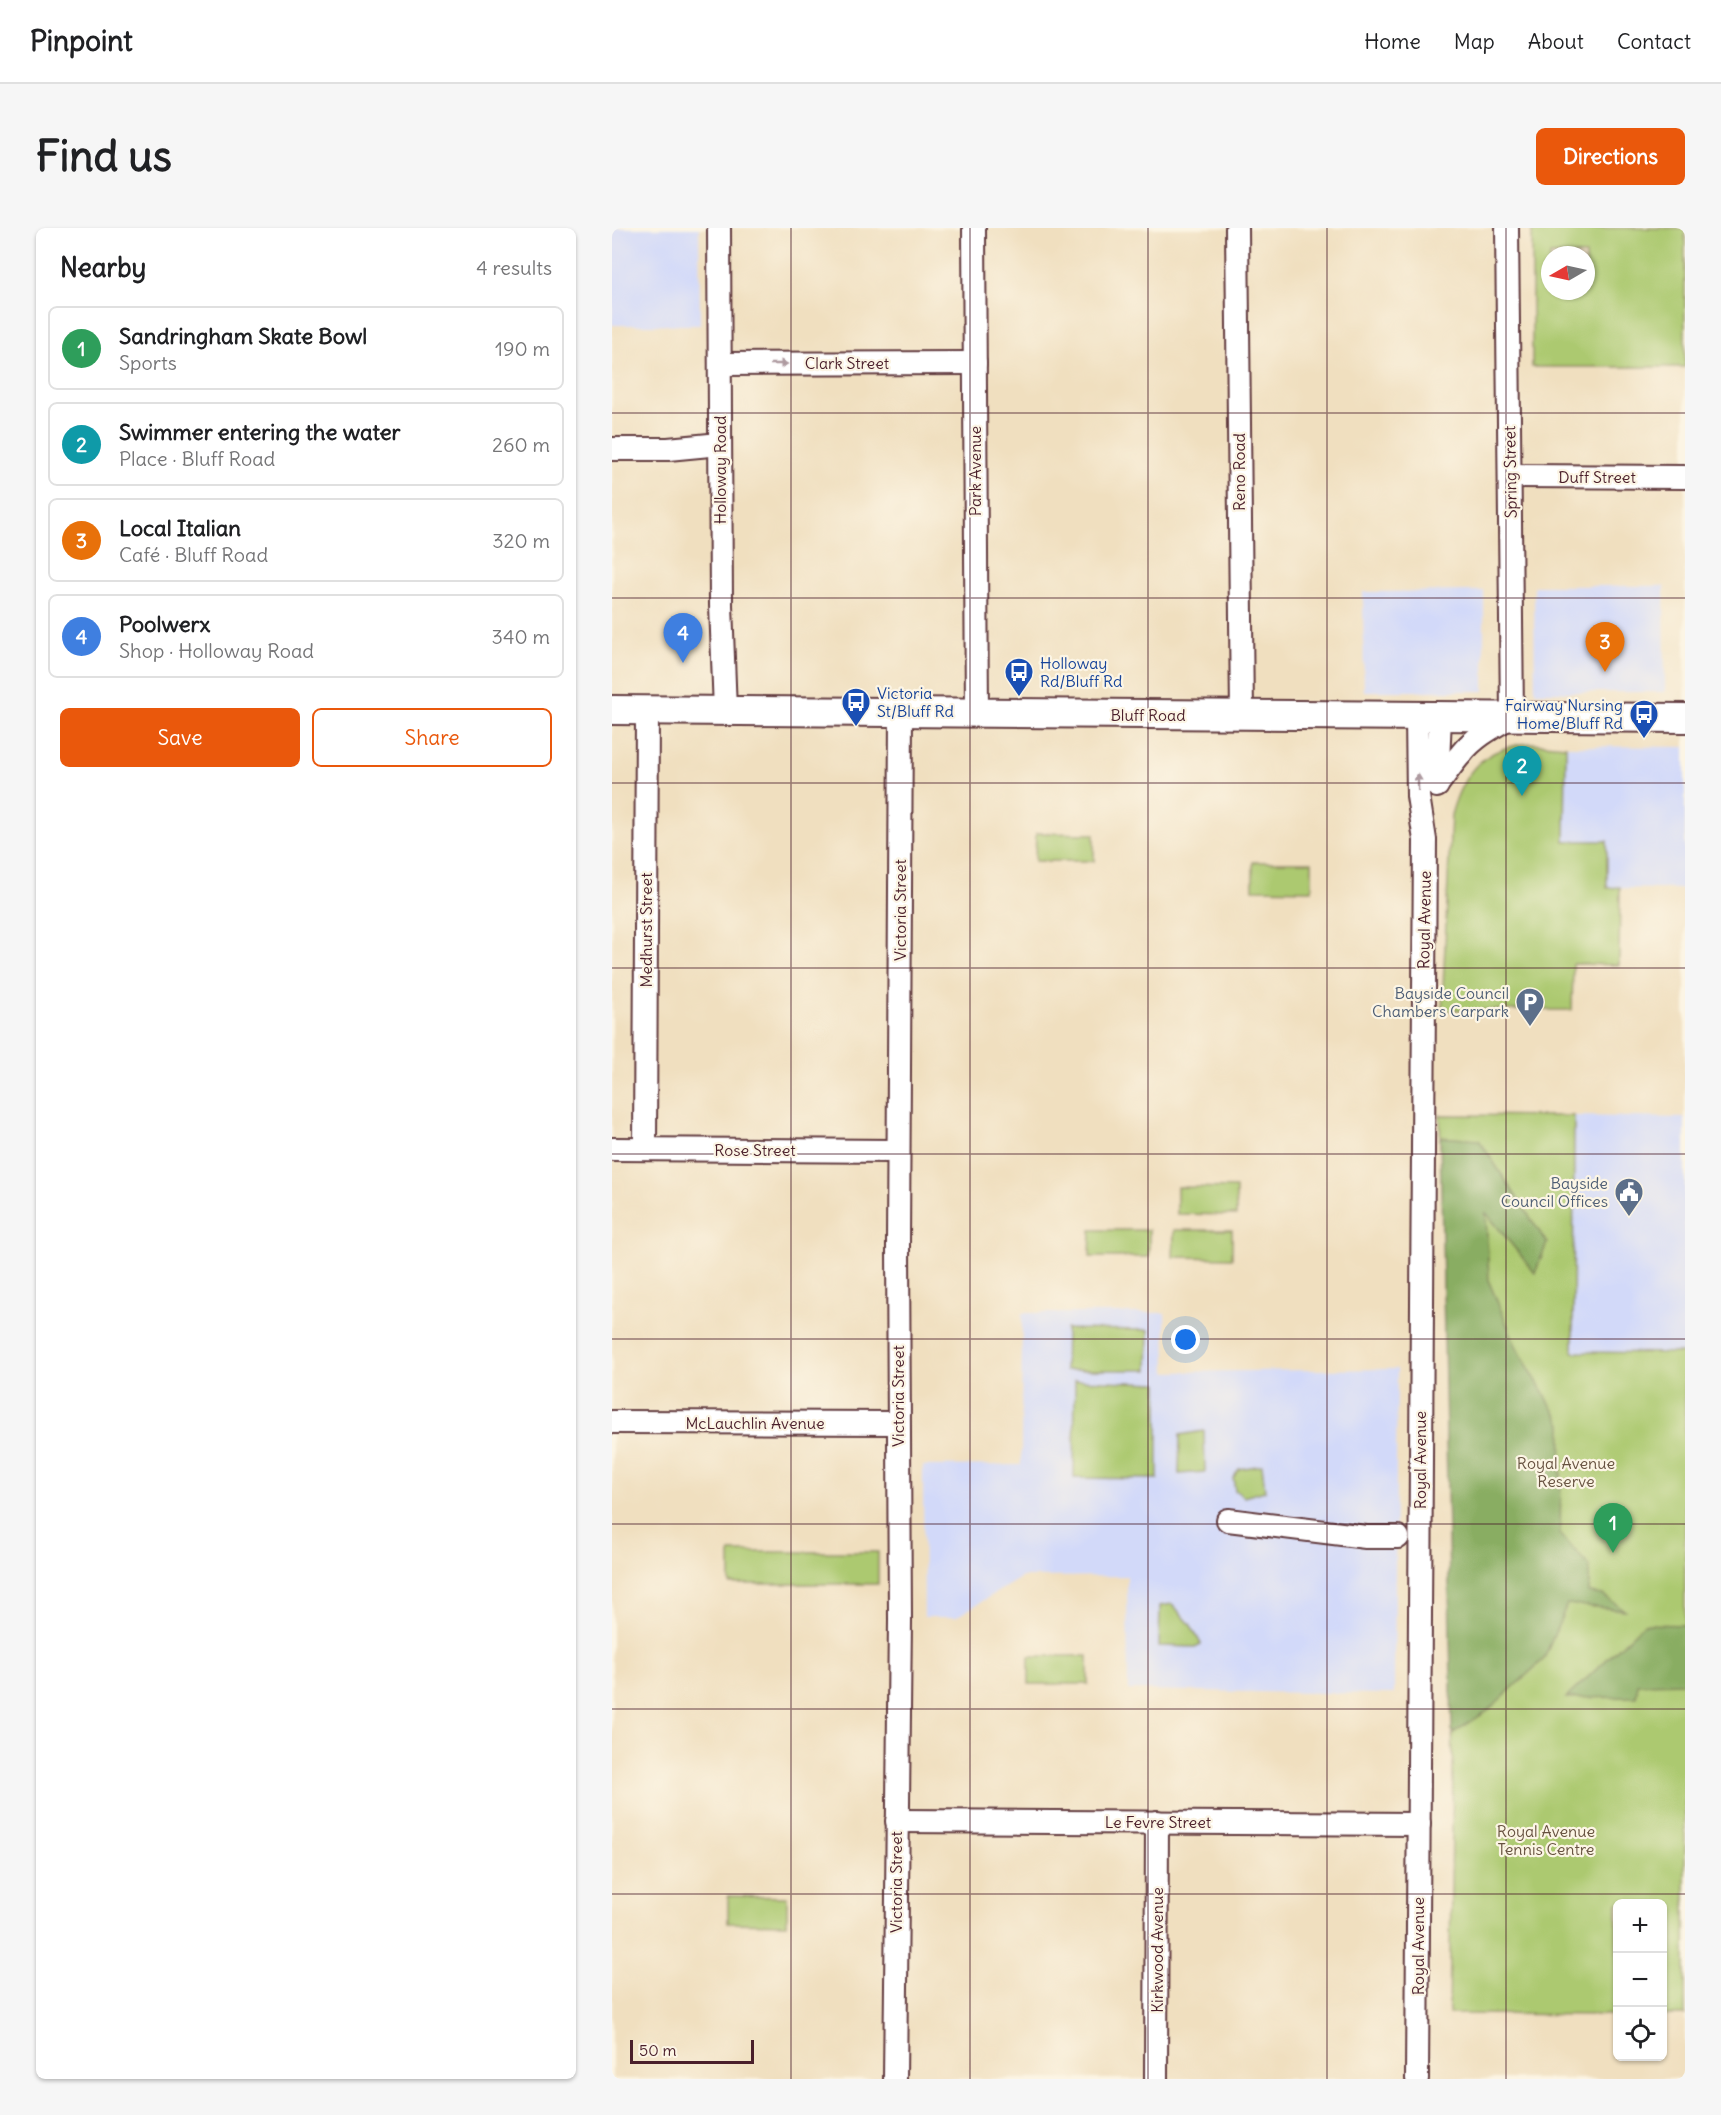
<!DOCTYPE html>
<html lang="en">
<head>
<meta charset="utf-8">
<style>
  body { margin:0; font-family:Delius,sans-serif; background:#f6f6f6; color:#202124 }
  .controls { position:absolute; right:18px; bottom:18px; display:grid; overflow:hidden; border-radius:9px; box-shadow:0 2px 4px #0004 }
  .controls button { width:54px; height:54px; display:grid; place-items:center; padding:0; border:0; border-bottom:2px solid #e0e0e0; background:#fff; color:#202124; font:30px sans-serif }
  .compass { position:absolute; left:929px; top:18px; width:54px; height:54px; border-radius:50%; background:#fff; box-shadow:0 2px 4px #0004; rotate:261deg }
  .scale { position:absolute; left:18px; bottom:15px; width:124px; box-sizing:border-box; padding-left:6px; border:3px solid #4a1f2b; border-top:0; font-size:16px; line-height:21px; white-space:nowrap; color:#4a1f2b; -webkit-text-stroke:4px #fcf5e5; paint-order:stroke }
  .you { position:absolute; left:574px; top:1112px; width:21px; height:21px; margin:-15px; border:4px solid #fff; border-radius:50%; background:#1a73e8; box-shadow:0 0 0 9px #1a73e833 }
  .badge { display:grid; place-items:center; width:39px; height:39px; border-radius:50%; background:#ea580c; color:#fff; font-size:20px; font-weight:700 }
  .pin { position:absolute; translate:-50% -50px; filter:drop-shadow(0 2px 3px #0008) }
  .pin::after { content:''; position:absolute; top:32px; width:21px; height:18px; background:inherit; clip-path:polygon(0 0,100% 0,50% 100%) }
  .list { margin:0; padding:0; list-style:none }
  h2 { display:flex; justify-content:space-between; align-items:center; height:78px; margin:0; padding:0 24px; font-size:26px }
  h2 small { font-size:20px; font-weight:400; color:#757577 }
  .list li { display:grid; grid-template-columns:39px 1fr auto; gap:18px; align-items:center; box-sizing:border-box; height:84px; margin:0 12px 12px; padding:0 12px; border:2px solid #e0e0e0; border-radius:9px }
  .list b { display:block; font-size:22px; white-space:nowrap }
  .list p { margin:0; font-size:20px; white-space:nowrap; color:#757577 }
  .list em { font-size:20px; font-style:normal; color:#757577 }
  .actions { display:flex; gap:12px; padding:18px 24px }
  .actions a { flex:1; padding:14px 0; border:2px solid #ea580c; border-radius:9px; text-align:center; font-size:21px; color:#ea580c }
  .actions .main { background:#ea580c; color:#fff }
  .icon { flex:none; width:33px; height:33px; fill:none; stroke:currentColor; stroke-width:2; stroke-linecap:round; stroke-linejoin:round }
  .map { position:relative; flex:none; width:1073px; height:1851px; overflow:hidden; border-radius:9px }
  header { display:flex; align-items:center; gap:36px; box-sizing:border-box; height:84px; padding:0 30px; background:#fff; border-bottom:2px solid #e0e0e0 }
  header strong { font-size:28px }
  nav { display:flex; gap:33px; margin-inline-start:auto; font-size:21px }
  .intro { display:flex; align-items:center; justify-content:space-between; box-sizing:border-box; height:144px; padding:0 36px }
  h1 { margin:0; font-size:42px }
  .button { padding:15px 27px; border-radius:9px; background:#ea580c; color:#fff; font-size:21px; font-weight:700 }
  main { display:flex; gap:36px; padding:0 36px }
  aside { flex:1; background:#fff; border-radius:9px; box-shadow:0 2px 4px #0004 }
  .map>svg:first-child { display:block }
  .built { fill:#d2d9f9 }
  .green { fill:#acc970; stroke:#7b744e; stroke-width:1.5; fill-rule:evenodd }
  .forest { fill:#89ad62; stroke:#6a6646; stroke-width:1.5 }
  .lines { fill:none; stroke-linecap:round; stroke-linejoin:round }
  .minor-casing { stroke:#633c41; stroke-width:26 }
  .major-casing { stroke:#633c41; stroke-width:32 }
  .minor { stroke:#fff; stroke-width:22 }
  .major { stroke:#fff; stroke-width:28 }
  .oneway { fill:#ae9aa0 }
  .grid { fill:none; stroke:#4a1f2b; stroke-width:1.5; stroke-opacity:0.55 }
  .labels { text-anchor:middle; stroke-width:4.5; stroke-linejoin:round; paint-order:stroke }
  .street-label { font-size:16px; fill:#4a1f2b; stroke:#fcf5e5 }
  .transit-label { font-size:16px; fill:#164399; stroke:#fcf5e5; text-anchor:start }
  .service-label { font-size:16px; fill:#4e5e75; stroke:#fcf5e5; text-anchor:end }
  .park-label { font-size:16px; fill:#675240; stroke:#fcf5e5 }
</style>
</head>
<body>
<header>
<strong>Pinpoint</strong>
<nav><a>Home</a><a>Map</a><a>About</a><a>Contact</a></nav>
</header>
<div class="intro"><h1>Find us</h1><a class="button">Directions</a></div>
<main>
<aside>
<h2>Nearby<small>4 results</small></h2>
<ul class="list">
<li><span class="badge" style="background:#2e9e5b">1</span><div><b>Sandringham Skate Bowl</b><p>Sports</p></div><em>190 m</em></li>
<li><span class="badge" style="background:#0f9aa8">2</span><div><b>Swimmer entering the water</b><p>Place · Bluff Road</p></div><em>260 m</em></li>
<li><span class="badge" style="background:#e8710a">3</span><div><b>Local Italian</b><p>Café · Bluff Road</p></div><em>320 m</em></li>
<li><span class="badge" style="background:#3f7fe0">4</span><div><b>Poolwerx</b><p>Shop · Holloway Road</p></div><em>340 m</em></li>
</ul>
<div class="actions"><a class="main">Save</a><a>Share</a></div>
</aside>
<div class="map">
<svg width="1073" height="1851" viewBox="0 0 1073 1851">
  <rect width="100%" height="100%" fill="#fcf5e5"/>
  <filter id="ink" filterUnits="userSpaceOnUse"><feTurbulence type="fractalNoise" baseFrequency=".0167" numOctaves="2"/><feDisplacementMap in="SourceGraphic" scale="12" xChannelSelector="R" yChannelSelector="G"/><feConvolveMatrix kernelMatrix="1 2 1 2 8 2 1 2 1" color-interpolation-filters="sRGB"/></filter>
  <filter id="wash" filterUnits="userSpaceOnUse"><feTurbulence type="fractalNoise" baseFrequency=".008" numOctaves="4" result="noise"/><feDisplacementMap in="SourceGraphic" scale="24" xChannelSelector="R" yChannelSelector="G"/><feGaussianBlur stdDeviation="1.35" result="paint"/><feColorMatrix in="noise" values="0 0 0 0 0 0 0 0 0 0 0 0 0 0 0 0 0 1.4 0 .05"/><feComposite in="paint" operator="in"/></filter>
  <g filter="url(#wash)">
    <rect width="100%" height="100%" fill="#f0dfbf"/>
    <g class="built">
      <path d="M 0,0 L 87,0 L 88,97 L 0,97 Z"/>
      <path d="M 922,358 L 1052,358 L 1053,464 L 923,464 Z"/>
      <path d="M 872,363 L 872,463 L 752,463 L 751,364 Z"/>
      <path d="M 954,518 L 1073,519 L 1073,661 L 995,660 L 953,613 Z"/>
      <path d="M 962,888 L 1073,890 L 1073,1125 L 961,1124 Z"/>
      <path d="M 410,1085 L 553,1085 L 554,1144 L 785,1141 L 782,1466 L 516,1462 L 515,1348 L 410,1349 L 344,1389 L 312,1389 L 311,1238 L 409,1237 Z"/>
    </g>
    <g class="green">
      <path d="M 920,0 L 1073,0 L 1073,139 L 920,139 ZM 938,27 L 974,27 L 974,63 L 938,63 Z"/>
      <path d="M 919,515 L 954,518 L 953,613 L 995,613 L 995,660 L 1008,659 L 1007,737 L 961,736 L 960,782 L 830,782 L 839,587 C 851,543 872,519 919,515 Z"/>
      <path d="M 424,605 L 482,606 L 482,633 L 423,633 Z"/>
      <path d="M 641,634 L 700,634 L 700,662 L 641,661 Z"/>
      <path d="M 828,887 L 962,888 L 961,1124 L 1073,1125 L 1073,1787 L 1051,1787 L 1050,1676 L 1005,1676 L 1005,1787 L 837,1786 L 841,1538 Z"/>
      <path d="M 565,959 L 624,960 L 624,987 L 565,986 Z"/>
      <path d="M 479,1002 L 537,1002 L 537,1029 L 478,1029 Z"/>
      <path d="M 562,1002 L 620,1002 L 620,1030 L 561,1029 Z"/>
      <path d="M 454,1101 L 537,1102 L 536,1142 L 453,1142 Z"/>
      <path d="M 463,1152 L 546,1155 L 546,1251 L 462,1250 Z"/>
      <path d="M 592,1203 L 593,1244 L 567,1246 L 568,1207 Z"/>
      <path d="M 650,1237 L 653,1263 L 632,1269 L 623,1262 L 621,1250 L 627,1241 Z"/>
      <rect x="118" y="1324" width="148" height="32"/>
      <path d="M 560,1376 L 578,1396 L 589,1416 L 583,1419 L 547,1418 L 548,1378 Z"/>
      <rect x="417" y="1428" width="59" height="28"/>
      <path d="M 116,1668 L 175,1669 L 175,1696 L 116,1695 Z"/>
    </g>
    <g class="forest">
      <path d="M 828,909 L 867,912 L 935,1015 L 923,1045 L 874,985 L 877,1054 L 905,1120 L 950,1196 L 948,1306 L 977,1338 L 977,1365 L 991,1367 L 1012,1382 L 955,1376 L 932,1431 L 874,1484 L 840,1506 Z"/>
      <path d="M 1032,1396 L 1073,1397 L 1073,1455 L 1026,1456 L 1024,1469 L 954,1470 Z"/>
    </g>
  </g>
  <g filter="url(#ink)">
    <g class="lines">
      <g class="minor-casing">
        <g id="minor">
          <path d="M 107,0 L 109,377 L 113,483"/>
          <path d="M 362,0 L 365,485"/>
          <path d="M 625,0 L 630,487"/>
          <path d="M 108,136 L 363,135"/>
          <path d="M 0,221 L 56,221 L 108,216"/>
          <path d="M 898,248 L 1073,249"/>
          <path d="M 805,489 L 806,568 L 813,612 L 805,1851"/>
          <path d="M 825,557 C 833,547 840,536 849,526 C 862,509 881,499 900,488 L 895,0"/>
          <path d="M 825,558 L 828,489"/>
          <path d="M 0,921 L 286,923"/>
          <path d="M 33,921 L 35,483"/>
          <path d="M 0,1194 L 286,1195"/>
          <path d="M 616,1292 L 754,1309 L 786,1309"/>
          <path d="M 285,1593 L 807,1596"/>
          <path d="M 283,1851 L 288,1392 L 286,1018 L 289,485"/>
          <path d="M 544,1851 L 545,1594"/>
        </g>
      </g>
      <g class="major-casing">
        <path id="major" d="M 0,482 L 1073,490"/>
      </g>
      <use href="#minor" class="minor"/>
      <use href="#major" class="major"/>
    </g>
    <defs><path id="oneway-solid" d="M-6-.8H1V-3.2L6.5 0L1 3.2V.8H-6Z" transform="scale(1.5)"/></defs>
    <g class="oneway">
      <use href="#oneway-solid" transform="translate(167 136)"/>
      <use href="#oneway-solid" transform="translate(806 554) rotate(-91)"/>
    </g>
  </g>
  <path class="grid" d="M 179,0 L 179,1851M 358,0 L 358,1851M 536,0 L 536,1851M 715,0 L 715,1851M 894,0 L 894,1851M 0,185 L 1073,185M 0,370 L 1073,370M 0,555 L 1073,555M 0,740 L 1073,740M 0,926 L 1073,926M 0,1111 L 1073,1111M 0,1296 L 1073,1296M 0,1481 L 1073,1481M 0,1666 L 1073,1666"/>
  <defs>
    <g id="bus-pin" transform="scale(1.5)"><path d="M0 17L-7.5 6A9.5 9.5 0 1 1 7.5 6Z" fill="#1a4fb4" stroke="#fcf5e5"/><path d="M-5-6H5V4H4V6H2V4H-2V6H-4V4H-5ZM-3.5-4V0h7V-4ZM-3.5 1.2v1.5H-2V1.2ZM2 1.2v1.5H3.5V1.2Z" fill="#fff"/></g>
    <g id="parking-pin" transform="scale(1.5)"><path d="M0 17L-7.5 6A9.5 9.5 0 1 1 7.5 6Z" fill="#5c6f8a" stroke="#fcf5e5"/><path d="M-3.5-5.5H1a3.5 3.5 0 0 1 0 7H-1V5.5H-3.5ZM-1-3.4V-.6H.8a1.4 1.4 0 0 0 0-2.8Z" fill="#fff"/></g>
    <g id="civic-pin" transform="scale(1.5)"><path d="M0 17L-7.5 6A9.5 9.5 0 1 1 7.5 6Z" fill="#5c6f8a" stroke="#fcf5e5"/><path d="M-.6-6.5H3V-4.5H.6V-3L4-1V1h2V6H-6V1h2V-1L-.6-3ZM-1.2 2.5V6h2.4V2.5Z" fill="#fff"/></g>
  </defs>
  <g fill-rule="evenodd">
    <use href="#bus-pin" x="407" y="444"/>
    <use href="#bus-pin" x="244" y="474"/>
    <use href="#bus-pin" x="1032" y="486"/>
    <use href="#parking-pin" x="918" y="774"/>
    <use href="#civic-pin" x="1017" y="964"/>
  </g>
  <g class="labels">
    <g class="street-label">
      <text x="235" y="141">Clark Street</text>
      <text transform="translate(108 242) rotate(-90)" y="6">Holloway Road</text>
      <text transform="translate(363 243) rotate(-90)" y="6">Park Avenue</text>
      <text transform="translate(627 244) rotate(-90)" y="6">Reno Road</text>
      <text transform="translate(898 244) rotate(-91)" y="6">Spring Street</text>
      <text x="985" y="255">Duff Street</text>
      <text x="536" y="493">Bluff Road</text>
      <text transform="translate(288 682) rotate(-90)" y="6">Victoria Street</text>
      <text transform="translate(812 692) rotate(-89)" y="6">Royal Avenue</text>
      <text transform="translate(34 702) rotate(-90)" y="6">Medhurst Street</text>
      <text x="143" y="928">Rose Street</text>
      <text transform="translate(286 1168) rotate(-90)" y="6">Victoria Street</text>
      <text x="143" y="1201">McLauchlin Avenue</text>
      <text transform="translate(808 1232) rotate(-90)" y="6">Royal Avenue</text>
      <text x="546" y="1600">Le Fevre Street</text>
      <text transform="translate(284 1654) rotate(-90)" y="6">Victoria Street</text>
      <text transform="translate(806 1718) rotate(-90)" y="6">Royal Avenue</text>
      <text transform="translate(545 1722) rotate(-90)" y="6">Kirkwood Avenue</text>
    </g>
    <g class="transit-label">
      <text x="428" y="441">Holloway<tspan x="428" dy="18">Rd/Bluff Rd</tspan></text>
      <text x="265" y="471">Victoria<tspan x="265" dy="18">St/Bluff Rd</tspan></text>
      <text x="1011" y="483" text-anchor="end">Fairway Nursing<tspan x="1011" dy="18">Home/Bluff Rd</tspan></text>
    </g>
    <g class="service-label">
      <text x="897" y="771">Bayside Council<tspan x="897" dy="18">Chambers Carpark</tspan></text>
      <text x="996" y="961">Bayside<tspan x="996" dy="18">Council Offices</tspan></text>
    </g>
    <g class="park-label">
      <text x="954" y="1241">Royal Avenue<tspan x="954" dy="18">Reserve</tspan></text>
      <text x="934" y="1609">Royal Avenue<tspan x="934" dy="18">Tennis Centre</tspan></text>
    </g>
  </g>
</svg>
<div class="controls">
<button>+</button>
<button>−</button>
<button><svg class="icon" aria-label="locate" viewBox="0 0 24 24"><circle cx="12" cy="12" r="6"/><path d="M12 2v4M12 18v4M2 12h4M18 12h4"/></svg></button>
</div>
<svg class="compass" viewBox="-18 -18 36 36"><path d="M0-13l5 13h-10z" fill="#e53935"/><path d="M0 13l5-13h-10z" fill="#757577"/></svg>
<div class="scale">50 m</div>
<div class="you"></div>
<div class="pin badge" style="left:1001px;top:1325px;background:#2e9e5b">1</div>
<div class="pin badge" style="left:910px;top:568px;background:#0f9aa8">2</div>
<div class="pin badge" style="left:993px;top:444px;background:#e8710a">3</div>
<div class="pin badge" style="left:71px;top:435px;background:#3f7fe0">4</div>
</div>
</main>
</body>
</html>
